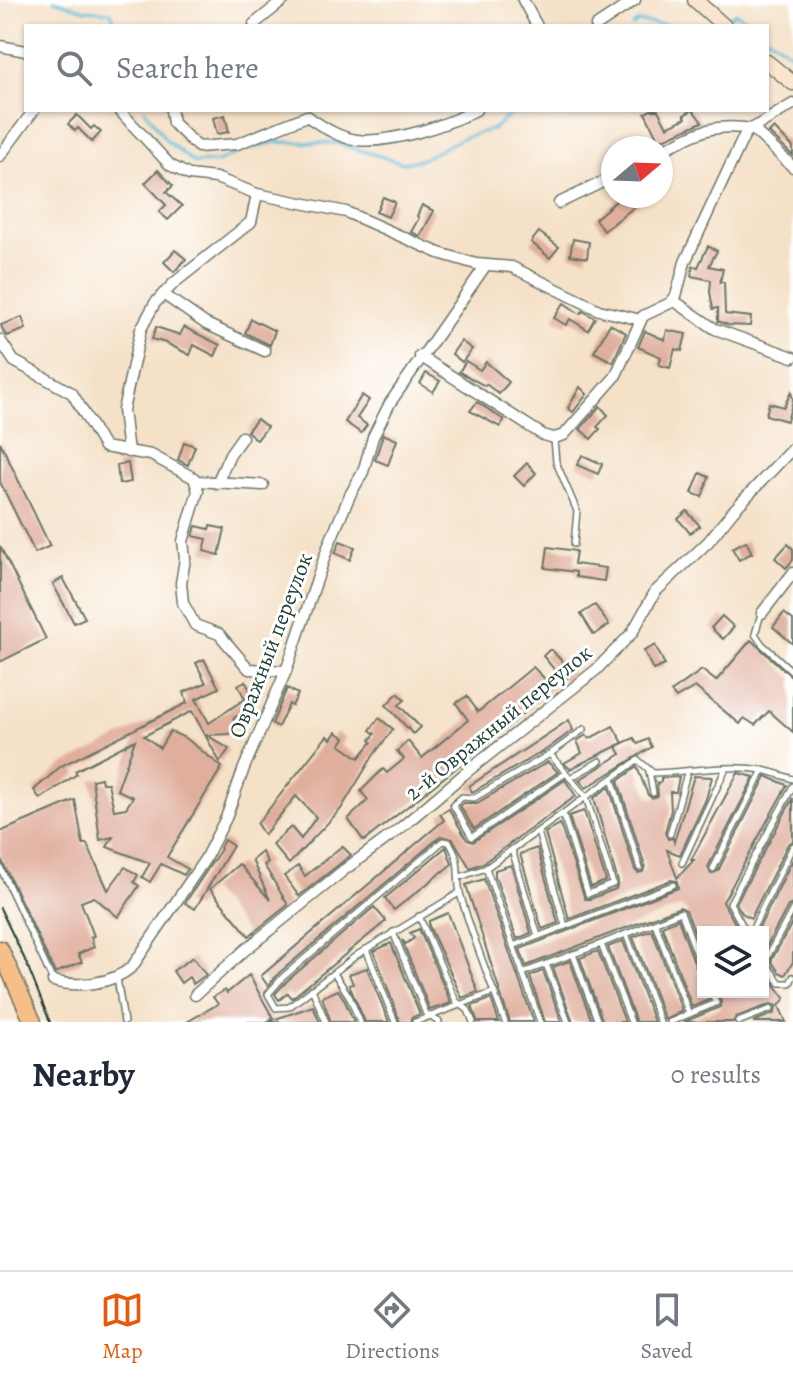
<!DOCTYPE html>
<html lang="en">
<head>
<meta charset="utf-8">
<style>
  body { margin:0; font-family:Alegreya,serif; background:#f2f2f3; color:#1f2937 }
  .controls { position:absolute; right:24px; bottom:24px; display:grid; overflow:hidden; border-radius:0px; box-shadow:0 2px 6px #0004 }
  .controls button { width:72px; height:72px; display:grid; place-items:center; padding:0; border:0; border-bottom:2px solid #e0e1e3; background:#fff; color:#1f2937; font:40px sans-serif }
  .compass { position:absolute; left:601px; top:136px; width:72px; height:72px; border-radius:50%; background:#fff; box-shadow:0 2px 6px #0004; rotate:71deg }
  .list { margin:0; padding:0; list-style:none }
  h2 { display:flex; justify-content:space-between; align-items:center; height:104px; margin:0; padding:0 32px; font-size:34px }
  h2 small { font-size:26px; font-weight:400; color:#747a83 }
  .icon { flex:none; width:44px; height:44px; fill:none; stroke:currentColor; stroke-width:2; stroke-linecap:round; stroke-linejoin:round }
  .map { position:relative; flex:none; width:793px; height:1022px; overflow:hidden }
  .search { position:absolute; background:#fff; box-shadow:0 2px 6px #0004; left:24px; right:24px; top:24px; height:88px; display:flex; align-items:center; gap:20px; box-sizing:border-box; padding:0 28px; border-radius:0px; color:#747a83; font-size:30px }
  .sheet { height:248px; background:#fff }
  nav { display:flex; justify-content:space-around; align-items:center; box-sizing:border-box; height:112px; border-top:2px solid #e0e1e3; background:#fff; font-size:22px; color:#747a83 }
  nav a { display:grid; justify-items:center; gap:4px }
  nav .on { color:#ea580c }
  .map>svg:first-child { display:block }
  .lines { fill:none; stroke-linecap:round; stroke-linejoin:round }
  .stream { stroke:#5dbcdb; stroke-width:3 }
  .building { fill:#e0ae9c }
  .lane-casing { stroke:#6a7667; stroke-width:8 }
  .street-casing { stroke:#6a7667; stroke-width:13 }
  .secondary-casing { stroke:#6a7667; stroke-width:17 }
  .primary-casing { stroke:#6a7667; stroke-width:19 }
  .lane { stroke:#fff; stroke-width:5 }
  .street { stroke:#fff; stroke-width:10 }
  .secondary { stroke:#fce5cf; stroke-width:14 }
  .primary { stroke:#f7be87; stroke-width:16 }
  .tram { stroke:#1f3d34; stroke-width:2 }
  .labels { text-anchor:middle; stroke-width:6; stroke-linejoin:round; paint-order:stroke }
  .street-label { font-size:22px; fill:#1f3d34; stroke:#fff }
</style>
</head>
<body>
<div class="map">
<svg width="793" height="1022" viewBox="0 0 793 1022">
  <rect width="100%" height="100%" fill="#fff"/>
  <filter id="ink" filterUnits="userSpaceOnUse"><feTurbulence type="fractalNoise" baseFrequency=".0125" numOctaves="2"/><feDisplacementMap in="SourceGraphic" scale="16" xChannelSelector="R" yChannelSelector="G"/><feConvolveMatrix kernelMatrix="1 2 1 2 8 2 1 2 1" color-interpolation-filters="sRGB"/></filter>
  <filter id="wash" filterUnits="userSpaceOnUse"><feTurbulence type="fractalNoise" baseFrequency=".006" numOctaves="4" result="noise"/><feDisplacementMap in="SourceGraphic" scale="32" xChannelSelector="R" yChannelSelector="G"/><feGaussianBlur stdDeviation="1.8" result="paint"/><feColorMatrix in="noise" values="0 0 0 0 0 0 0 0 0 0 0 0 0 0 0 0 0 1.4 0 .05"/><feComposite in="paint" operator="in"/></filter>
  <g filter="url(#wash)">
    <rect width="100%" height="100%" fill="#f5e1c7"/>
    <g class="lines">
      <g class="stream">
        <path d="M 54,0 L 85,10 L 111,12 L 116,26"/>
        <path d="M 725,20 L 736,13 L 754,26"/>
        <path d="M 633,26 L 638,22 L 675,26"/>
        <path d="M 767,36 L 793,55"/>
        <path d="M 145,110 L 166,140 L 194,163 L 218,162 L 246,149 L 276,142 L 335,143 L 403,163 L 422,159 L 462,138 L 493,129 L 516,110"/>
      </g>
    </g>
    <g id="blocks">
      <g class="building">
        <path d="M 651,110 L 658,110 L 667,127 L 686,118 L 684,115 L 693,110 L 702,122 L 659,141 L 645,113 Z"/>
        <path d="M 77,115 L 91,129 L 94,126 L 101,132 L 92,142 L 78,128 L 75,131 L 68,124 Z"/>
        <path d="M 225,115 L 229,132 L 217,134 L 213,118 Z"/>
        <path d="M 774,128 L 793,147 L 793,156 L 769,133 Z"/>
        <path d="M 158,170 L 173,186 L 166,192 L 182,206 L 168,220 L 159,212 L 166,205 L 145,183 Z"/>
        <path d="M 622,196 L 634,196 L 639,203 L 604,231 L 595,219 Z"/>
        <path d="M 383,197 L 395,202 L 388,217 L 376,212 Z"/>
        <path d="M 422,205 L 434,211 L 420,236 L 411,232 L 419,218 L 417,216 Z"/>
        <path d="M 539,232 L 559,247 L 550,258 L 531,242 Z"/>
        <path d="M 573,239 L 589,242 L 587,258 L 570,255 Z"/>
        <path d="M 708,246 L 717,251 L 709,266 L 723,269 L 720,282 L 724,282 L 725,314 L 751,317 L 750,326 L 728,325 L 718,321 L 718,308 L 713,309 L 710,292 L 711,280 L 691,276 L 693,266 L 698,267 Z"/>
        <path d="M 175,250 L 186,259 L 174,272 L 164,262 Z"/>
        <path d="M 564,303 L 580,314 L 583,311 L 595,318 L 588,330 L 570,319 L 566,325 L 554,318 Z"/>
        <path d="M 22,317 L 26,329 L 7,336 L 4,333 L 1,325 Z"/>
        <path d="M 251,319 L 275,331 L 270,345 L 245,333 Z"/>
        <path d="M 610,324 L 626,333 L 613,362 L 594,352 Z"/>
        <path d="M 156,327 L 180,335 L 184,327 L 220,345 L 215,356 L 194,345 L 190,355 L 166,343 L 152,339 Z"/>
        <path d="M 667,330 L 686,334 L 682,351 L 675,349 L 670,368 L 659,365 L 661,357 L 638,347 L 645,331 L 665,340 Z"/>
        <path d="M 461,341 L 472,349 L 462,362 L 452,354 Z"/>
        <path d="M 466,361 L 480,370 L 486,362 L 509,382 L 499,394 L 486,384 L 485,386 L 459,372 Z"/>
        <path d="M 426,373 L 440,381 L 433,392 L 420,384 Z"/>
        <path d="M 580,387 L 587,394 L 573,412 L 568,408 Z"/>
        <path d="M 791,392 L 793,400 L 787,421 L 766,415 L 769,403 L 784,407 Z"/>
        <path d="M 362,395 L 369,400 L 357,418 L 367,425 L 361,433 L 345,422 Z"/>
        <path d="M 477,402 L 504,420 L 500,427 L 470,411 Z"/>
        <path d="M 600,406 L 608,415 L 597,427 L 600,429 L 591,439 L 580,429 Z"/>
        <path d="M 257,419 L 267,427 L 257,440 L 247,431 Z"/>
        <path d="M 383,434 L 397,440 L 388,465 L 375,460 Z"/>
        <path d="M 0,442 L 50,546 L 35,553 L 0,482 Z"/>
        <path d="M 184,442 L 195,446 L 188,465 L 178,460 Z"/>
        <path d="M 582,455 L 602,464 L 598,474 L 577,465 Z"/>
        <path d="M 128,463 L 131,482 L 119,484 L 117,465 Z"/>
        <path d="M 527,463 L 536,473 L 524,486 L 514,476 Z"/>
        <path d="M 700,473 L 709,477 L 702,497 L 692,493 Z"/>
        <path d="M 687,511 L 700,526 L 690,533 L 678,519 Z"/>
        <path d="M 196,526 L 209,529 L 210,526 L 225,529 L 219,555 L 204,551 L 207,539 L 193,536 Z"/>
        <path d="M 340,541 L 355,547 L 350,560 L 335,553 Z"/>
        <path d="M 746,541 L 752,553 L 739,560 L 732,548 Z"/>
        <path d="M 788,544 L 793,549 L 793,560 L 786,568 L 775,558 Z"/>
        <path d="M 0,546 L 46,639 L 0,662 Z"/>
        <path d="M 548,547 L 576,551 L 574,564 L 606,568 L 604,581 L 576,577 L 576,572 L 545,568 Z"/>
        <path d="M 63,578 L 85,618 L 74,623 L 53,584 Z"/>
        <path d="M 595,605 L 609,625 L 594,635 L 581,614 Z"/>
        <path d="M 784,613 L 793,620 L 793,644 L 773,627 Z"/>
        <path d="M 722,616 L 734,627 L 723,639 L 711,628 Z"/>
        <path d="M 751,640 L 793,678 L 793,732 L 769,711 L 755,725 L 744,718 L 740,724 L 695,687 L 676,698 L 671,692 L 702,670 L 716,681 Z"/>
        <path d="M 655,645 L 665,665 L 653,670 L 644,651 Z"/>
        <path d="M 549,650 L 552,650 L 572,673 L 564,681 L 543,656 Z"/>
        <path d="M 204,659 L 219,688 L 196,699 L 209,723 L 245,699 L 238,685 L 245,681 L 253,695 L 247,699 L 250,708 L 234,718 L 230,734 L 207,735 L 229,749 L 220,762 L 192,711 L 144,736 L 160,748 L 170,731 L 187,739 L 222,767 L 167,857 L 188,869 L 184,875 L 161,864 L 150,882 L 142,877 L 150,863 L 107,847 L 113,837 L 100,840 L 92,780 L 101,778 L 102,783 L 108,783 L 114,810 L 126,808 L 133,797 L 117,790 L 135,740 L 75,771 L 77,774 L 40,799 L 34,790 L 61,766 L 187,703 L 184,692 L 206,683 L 196,663 Z"/>
        <path d="M 533,667 L 553,687 L 505,729 L 364,841 L 348,819 L 368,800 L 361,791 L 383,769 L 387,773 L 404,759 L 397,751 L 408,741 L 422,758 L 468,720 L 456,703 L 467,696 L 478,712 Z"/>
        <path d="M 287,688 L 298,694 L 292,706 L 289,704 L 278,727 L 272,724 Z"/>
        <path d="M 398,693 L 405,700 L 399,705 L 420,727 L 413,734 L 386,705 Z"/>
        <path d="M 379,718 L 393,729 L 373,756 L 341,809 L 289,864 L 272,844 L 291,827 L 301,839 L 316,817 L 296,796 L 264,835 L 257,824 L 327,736 L 331,739 L 336,732 L 345,738 L 340,745 L 359,758 L 372,742 L 370,740 L 375,734 L 370,730 Z"/>
        <path d="M 569,720 L 573,730 L 547,749 L 472,792 L 469,786 Z"/>
        <path d="M 613,726 L 623,743 L 570,769 L 564,763 L 582,753 L 577,741 L 586,735 L 589,739 Z"/>
        <path d="M 634,738 L 638,744 L 648,739 L 652,747 L 586,788 L 579,780 L 621,754 L 616,746 Z"/>
        <path d="M 548,762 L 558,772 L 474,829 L 460,806 L 464,803 L 477,803 Z"/>
        <path d="M 637,767 L 648,795 L 652,798 L 658,796 L 657,783 L 661,782 L 661,778 L 679,777 L 676,792 L 670,792 L 671,810 L 665,833 L 668,839 L 673,838 L 674,842 L 694,776 L 712,777 L 706,799 L 680,855 L 667,850 L 677,878 L 694,860 L 691,860 L 738,773 L 754,777 L 708,867 L 711,874 L 718,871 L 766,776 L 787,785 L 723,902 L 740,932 L 703,932 L 703,955 L 686,910 L 680,907 L 526,966 L 520,949 L 678,888 L 677,881 L 671,880 L 569,919 L 545,833 L 560,824 L 585,899 L 590,899 L 616,889 L 618,882 L 594,798 L 609,787 L 635,870 L 638,873 L 643,872 L 645,866 L 618,781 Z"/>
        <path d="M 565,780 L 576,796 L 483,863 L 470,868 L 453,839 L 441,836 L 279,973 L 268,986 L 261,976 L 444,820 L 440,814 L 449,809 L 467,840 L 473,842 Z"/>
        <path d="M 793,798 L 793,841 L 788,844 L 751,918 L 742,913 L 736,903 Z"/>
        <path d="M 75,800 L 83,844 L 87,844 L 108,890 L 125,867 L 138,875 L 134,882 L 139,886 L 118,917 L 94,897 L 81,902 L 94,936 L 91,937 L 94,947 L 78,954 L 82,962 L 55,973 L 0,857 L 0,832 Z"/>
        <path d="M 584,811 L 606,881 L 591,887 L 569,816 Z"/>
        <path d="M 224,840 L 233,846 L 195,909 L 185,903 L 221,849 L 220,848 Z"/>
        <path d="M 342,846 L 351,855 L 299,896 L 284,876 L 298,866 L 305,876 Z"/>
        <path d="M 446,847 L 452,864 L 394,910 L 385,898 Z"/>
        <path d="M 537,848 L 558,923 L 542,929 L 520,854 Z"/>
        <path d="M 262,852 L 268,863 L 264,865 L 288,905 L 249,936 L 210,889 L 239,864 L 270,900 L 252,860 Z"/>
        <path d="M 793,859 L 793,904 L 788,906 L 763,953 L 763,932 L 757,932 Z"/>
        <path d="M 511,865 L 531,933 L 517,939 L 495,876 L 495,870 Z"/>
        <path d="M 484,879 L 517,974 L 534,1022 L 510,1022 L 500,992 L 466,885 Z"/>
        <path d="M 374,907 L 386,921 L 292,998 L 288,993 L 279,1000 L 275,994 L 287,981 Z"/>
        <path d="M 448,913 L 478,992 L 462,998 L 429,926 L 429,921 Z"/>
        <path d="M 678,919 L 698,973 L 703,976 L 703,992 L 706,992 L 709,1000 L 692,1007 L 662,926 Z"/>
        <path d="M 793,921 L 793,962 L 785,975 L 779,972 L 771,961 Z"/>
        <path d="M 419,929 L 451,1003 L 430,1010 L 402,940 L 406,944 L 414,938 L 410,933 Z"/>
        <path d="M 652,930 L 682,1011 L 665,1020 L 633,937 Z"/>
        <path d="M 623,941 L 654,1022 L 636,1022 L 608,947 Z"/>
        <path d="M 391,943 L 420,1014 L 411,1018 L 410,1022 L 400,1022 L 374,951 Z"/>
        <path d="M 598,951 L 625,1022 L 603,1022 L 580,958 Z"/>
        <path d="M 193,957 L 206,975 L 193,984 L 189,977 L 181,983 L 173,971 Z"/>
        <path d="M 570,961 L 592,1022 L 573,1022 L 553,967 Z"/>
        <path d="M 367,968 L 389,1022 L 365,1022 L 349,985 L 353,984 L 349,974 Z"/>
        <path d="M 763,969 L 785,998 L 779,1006 L 786,1022 L 753,1022 L 775,1013 L 776,1006 L 771,1004 L 736,1017 L 733,1022 L 684,1022 L 720,1007 L 721,1002 L 717,992 L 763,992 Z"/>
        <path d="M 543,971 L 562,1022 L 545,1022 L 530,976 Z"/>
        <path d="M 249,975 L 273,1018 L 268,1022 L 187,1022 L 218,1004 L 213,997 L 225,990 L 227,993 Z"/>
        <path d="M 338,990 L 344,999 L 354,1022 L 331,1022 L 322,997 Z"/>
        <path d="M 491,999 L 499,1022 L 478,1022 L 472,1006 Z"/>
        <path d="M 313,1006 L 320,1022 L 270,1022 L 270,1021 Z"/>
      </g>
    </g>
  </g>
  <g filter="url(#ink)">
    <use href="#blocks" fill-opacity="0" stroke="#6a7667" stroke-width="2"/>
    <g class="lines">
      <g class="lane-casing">
        <g id="lane">
          <path d="M 554,439 L 556,462 L 577,511 L 574,544"/>
          <path d="M 761,614 L 755,634 L 762,644 L 793,672"/>
          <path d="M 550,754 L 474,798 L 462,797 L 453,805 L 472,837 L 566,773"/>
          <path d="M 649,771 L 653,793"/>
          <path d="M 570,778 L 600,761"/>
          <path d="M 612,779 L 640,868"/>
          <path d="M 563,814 L 588,894 L 613,884 L 586,797 L 550,754 L 584,729"/>
          <path d="M 538,832 L 565,926"/>
          <path d="M 670,834 L 687,773"/>
          <path d="M 512,850 L 538,936"/>
          <path d="M 682,863 L 726,768"/>
          <path d="M 0,867 L 53,981"/>
          <path d="M 713,869 L 763,770"/>
          <path d="M 460,877 L 486,868"/>
          <path d="M 459,893 L 357,955 L 289,1007 L 276,1008 L 268,994 L 283,977 L 443,841 L 449,842 C 463,863 455,877 461,897 C 473,939 490,980 505,1022"/>
          <path d="M 419,916 L 456,1001 L 468,1010 L 473,1022"/>
          <path d="M 655,923 L 689,1014"/>
          <path d="M 393,932 L 426,1014 L 439,1022"/>
          <path d="M 746,932 L 730,903 L 793,786"/>
          <path d="M 751,932 L 793,846"/>
          <path d="M 626,934 L 660,1022"/>
          <path d="M 601,944 L 681,912 L 703,971"/>
          <path d="M 513,946 L 673,885"/>
          <path d="M 366,949 L 395,1022"/>
          <path d="M 573,954 L 598,1022"/>
          <path d="M 764,961 L 780,983 L 790,983 L 793,977"/>
          <path d="M 764,963 L 793,909"/>
          <path d="M 546,964 L 568,1022"/>
          <path d="M 334,973 L 349,996 L 360,1022"/>
          <path d="M 522,973 L 601,944 L 631,1022"/>
          <path d="M 117,978 L 124,1022"/>
          <path d="M 312,989 L 326,1022"/>
          <path d="M 415,1022 L 494,992"/>
          <path d="M 540,1022 L 486,868 L 638,760 L 653,773 C 689,772 726,764 762,770 C 773,772 783,776 793,779"/>
          <path d="M 670,1022 L 716,1003 L 711,992"/>
          <path d="M 738,1022 L 771,1009"/>
        </g>
      </g>
      <g class="street-casing">
        <g id="street">
          <path d="M 523,0 L 537,26"/>
          <path d="M 254,24 L 284,0"/>
          <path d="M 596,26 L 635,0"/>
          <path d="M 0,46 L 26,51"/>
          <path d="M 119,110 L 170,165 L 189,175 L 216,178 L 257,194 L 346,212 L 439,253 L 476,264 L 512,267 L 599,310 L 641,320"/>
          <path d="M 171,110 L 173,123 L 198,147 L 237,144 L 307,116 C 322,126 338,138 357,140 C 390,144 447,125 476,110"/>
          <path d="M 753,129 L 793,167"/>
          <path d="M 661,151 C 697,132 712,123 753,129"/>
          <path d="M 0,156 L 34,110"/>
          <path d="M 559,203 L 613,177"/>
          <path d="M 163,294 L 206,324 L 265,351"/>
          <path d="M 673,300 L 715,329 L 793,357"/>
          <path d="M 0,340 L 14,361 L 72,393 L 104,447 L 151,455 L 194,478 L 198,491 L 183,541 L 185,559 L 181,583 L 183,603 L 195,625 L 219,634 L 249,669 L 286,671"/>
          <path d="M 420,356 L 543,435 L 554,438 L 564,435 L 615,377 L 643,316 L 670,303 L 676,296 L 685,262 L 744,136 L 748,131 L 793,104"/>
          <path d="M 128,452 L 123,410 L 141,329 L 155,303 L 174,283 L 251,222 L 257,194"/>
          <path d="M 196,481 L 263,485"/>
          <path d="M 217,483 L 230,454 L 242,437"/>
          <path d="M 762,613 L 793,573"/>
          <path d="M 53,981 C 78,988 112,984 132,967 L 205,859 L 226,818 L 244,768 L 286,671 L 329,544 L 350,495 L 363,472 L 373,437 L 390,403 L 486,265"/>
          <path d="M 195,995 L 245,950 L 344,870 L 397,831 L 463,775 L 596,670 L 632,633 L 655,592 L 708,542 L 733,511 L 793,448"/>
        </g>
      </g>
      <g class="secondary-casing">
        <g id="secondary">
          <path d="M 695,0 L 724,26"/>
          <path d="M 767,62 L 793,83"/>
        </g>
      </g>
      <g class="primary-casing">
        <path id="primary" d="M 0,949 L 33,1022"/>
      </g>
      <use href="#lane" class="lane"/>
      <use href="#street" class="street"/>
      <use href="#secondary" class="secondary"/>
      <use href="#primary" class="primary"/>
      <path class="tram" d="M 0,908 L 26,962 L 50,1022"/>
    </g>
  </g>
  <g class="labels">
    <g class="street-label">
      <text transform="translate(270 645) rotate(-69)" y="8">Овражный переулок</text>
      <text transform="translate(498 722) rotate(-39)" y="8">2-й Овражный переулок</text>
    </g>
  </g>
</svg>
<div class="controls">
<button><svg class="icon" aria-label="layers" viewBox="0 0 24 24"><path d="M12 4l9 5-9 5-9-5zM3 14l9 5 9-5"/></svg></button>
</div>
<svg class="compass" viewBox="-18 -18 36 36"><path d="M0-13l5 13h-10z" fill="#e53935"/><path d="M0 13l5-13h-10z" fill="#747a83"/></svg>
<div class="search"><svg class="icon" aria-label="search" viewBox="0 0 24 24"><circle cx="10" cy="10" r="6"/><path d="M15 15l6 6"/></svg>Search here</div>
</div>
<section class="sheet">
<h2>Nearby<small>0 results</small></h2>
<ul class="list">
</ul>
</section>
<nav>
<a class="on"><svg class="icon" aria-label="map" viewBox="0 0 24 24"><path d="M3 6l6-2 6 2 6-2v14l-6 2-6-2-6 2zM9 4v14M15 6v14"/></svg>Map</a>
<a><svg class="icon" aria-label="directions" viewBox="0 0 24 24"><path d="M12 3l9 9-9 9-9-9zM9 14v-3h6M13 9l2 2-2 2"/></svg>Directions</a>
<a><svg class="icon" aria-label="saved" viewBox="0 0 24 24"><path d="M7 4h10v16l-5-4-5 4z"/></svg>Saved</a>
</nav>
</body>
</html>
